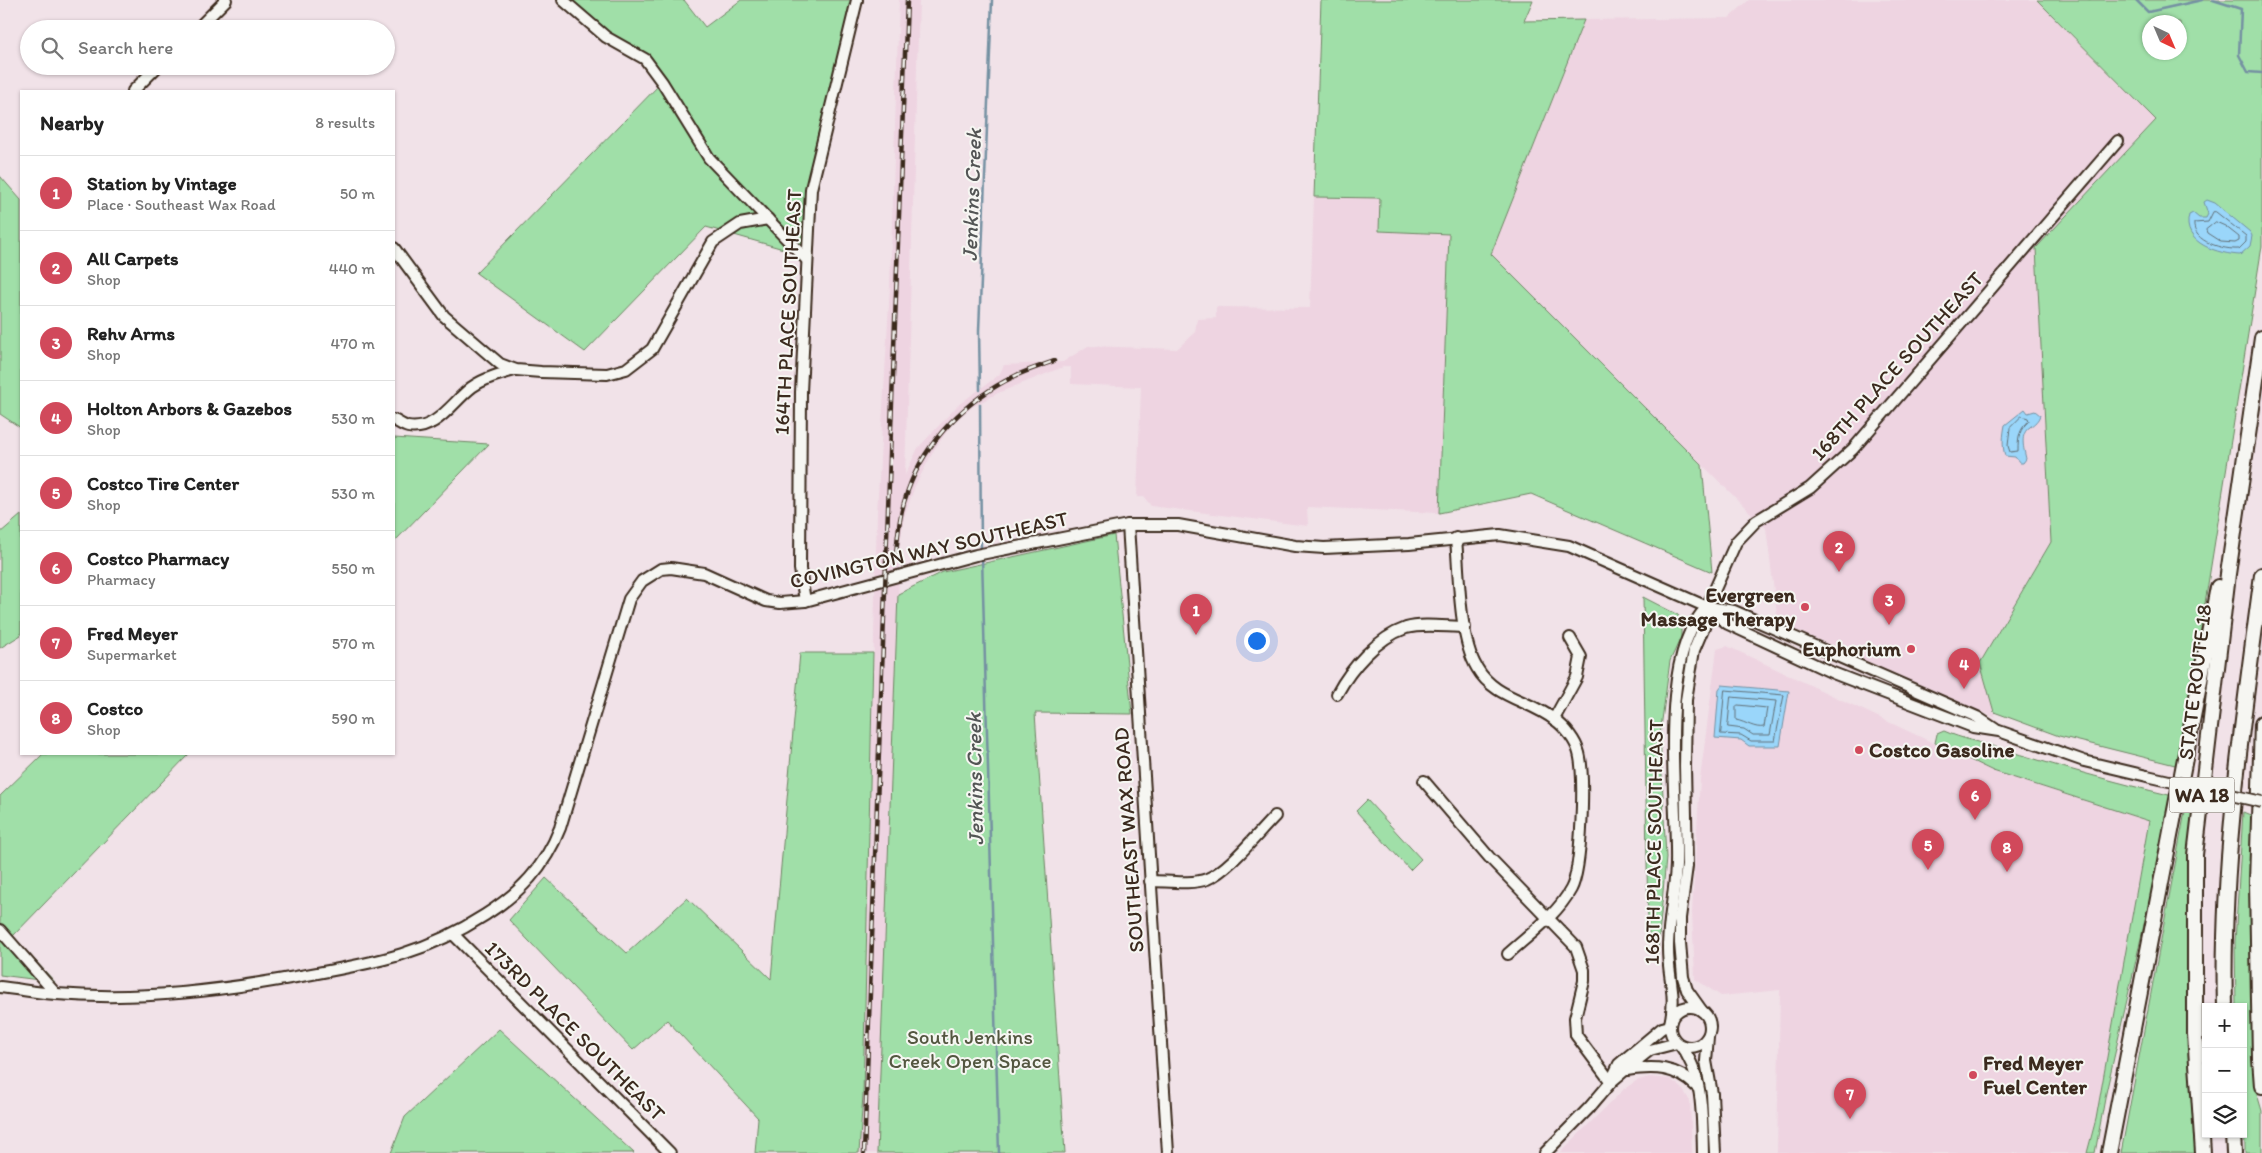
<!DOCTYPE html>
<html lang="en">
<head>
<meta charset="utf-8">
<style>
  body { margin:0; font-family:Itim,sans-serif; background:#f2f2f2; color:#222 }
  .controls { position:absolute; right:15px; bottom:15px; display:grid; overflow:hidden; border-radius:0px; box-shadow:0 1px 4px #0004 }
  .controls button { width:45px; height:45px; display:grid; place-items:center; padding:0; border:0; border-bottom:1px solid #e0e0e0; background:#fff; color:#222; font:25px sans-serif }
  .compass { position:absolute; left:2142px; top:15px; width:45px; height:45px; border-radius:50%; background:#fff; box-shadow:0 1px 4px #0004; rotate:136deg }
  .you { position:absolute; left:1256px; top:640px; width:18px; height:18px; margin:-12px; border:4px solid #fff; border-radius:50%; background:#1a73e8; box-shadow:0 0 0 8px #1a73e833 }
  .badge { display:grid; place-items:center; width:32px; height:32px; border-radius:50%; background:#d1495b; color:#fff; font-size:16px; font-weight:700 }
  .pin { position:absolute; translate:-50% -41px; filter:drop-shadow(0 1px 2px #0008) }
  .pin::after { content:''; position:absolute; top:26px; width:18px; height:15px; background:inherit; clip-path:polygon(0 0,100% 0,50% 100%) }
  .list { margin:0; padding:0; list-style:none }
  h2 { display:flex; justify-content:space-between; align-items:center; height:65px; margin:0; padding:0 20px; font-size:21px }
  h2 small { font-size:16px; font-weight:400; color:#767676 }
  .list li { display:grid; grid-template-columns:32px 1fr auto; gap:15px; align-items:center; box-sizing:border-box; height:75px; padding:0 20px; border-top:1px solid #e0e0e0 }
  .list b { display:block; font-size:19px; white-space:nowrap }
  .list p { margin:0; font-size:16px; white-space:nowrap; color:#767676 }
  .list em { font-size:16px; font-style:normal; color:#767676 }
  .icon { flex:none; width:28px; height:28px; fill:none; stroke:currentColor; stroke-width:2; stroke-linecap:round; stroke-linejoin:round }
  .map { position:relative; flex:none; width:2262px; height:1153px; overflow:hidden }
  .search { position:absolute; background:#fff; box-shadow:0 1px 4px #0004; left:20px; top:20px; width:375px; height:55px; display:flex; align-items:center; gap:12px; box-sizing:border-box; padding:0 18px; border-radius:28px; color:#767676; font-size:19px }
  .panel { position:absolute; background:#fff; box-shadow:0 1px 4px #0004; left:20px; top:90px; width:375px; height:665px; border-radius:0px }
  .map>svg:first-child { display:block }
  .built { fill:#eed4e1 }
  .green { fill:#a0dfa8; stroke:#6e8463; fill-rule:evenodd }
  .water { fill:#9ad6fa; stroke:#7491a2 }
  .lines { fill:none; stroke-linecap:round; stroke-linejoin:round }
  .shore { stroke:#616f76; stroke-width:1 }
  .stream { stroke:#7491a2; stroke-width:2.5 }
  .minor-casing { stroke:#3b2a1e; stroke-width:14 }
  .highway-casing { stroke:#3b2a1e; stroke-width:18 }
  .minor { stroke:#f6f6f2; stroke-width:10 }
  .highway { stroke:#f6f6f2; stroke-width:14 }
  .rail-casing { stroke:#3b2a1e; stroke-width:4.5 }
  .rail { stroke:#f6f6f2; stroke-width:2.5; stroke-dasharray:8; stroke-linecap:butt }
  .minor-bridge-casing { stroke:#3b2a1e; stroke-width:14; stroke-linecap:butt }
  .minor-bridge { stroke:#f6f6f2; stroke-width:10 }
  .poi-dot { fill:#d1495b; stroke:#f6f6f2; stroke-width:2 }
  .labels { text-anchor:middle; stroke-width:4; stroke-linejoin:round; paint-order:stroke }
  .shield { fill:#f6f6f2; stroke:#73675e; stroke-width:1 }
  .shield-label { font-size:20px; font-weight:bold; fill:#3b2a1e }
  .street-label { font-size:21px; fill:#3b2a1e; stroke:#f6f6f2 }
  .poi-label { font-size:21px; font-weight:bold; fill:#3b2a1e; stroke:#f6f6f2; text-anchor:end }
  .park-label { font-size:21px; fill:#545740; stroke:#f6f6f2 }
  .water-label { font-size:22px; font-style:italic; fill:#535555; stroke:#f6f6f2 }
</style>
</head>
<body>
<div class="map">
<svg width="2262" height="1153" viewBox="0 0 2262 1153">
  <rect width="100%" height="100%" fill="#f1e2e8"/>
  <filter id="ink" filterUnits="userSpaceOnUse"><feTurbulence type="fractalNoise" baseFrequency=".02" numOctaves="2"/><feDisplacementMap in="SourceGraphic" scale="10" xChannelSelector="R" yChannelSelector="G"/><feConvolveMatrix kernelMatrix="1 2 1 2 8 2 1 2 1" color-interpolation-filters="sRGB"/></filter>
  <g filter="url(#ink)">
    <g class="built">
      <path d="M 899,0 L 919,0 L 905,475 L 918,448 L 958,405 L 999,375 L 1004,365 L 1063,362 L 1088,346 L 1177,349 L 1195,332 L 1197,319 L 1216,318 L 1216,307 L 1310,308 L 1314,197 L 1381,198 L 1379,231 L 1449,234 L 1439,513 L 1307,507 L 1308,526 L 1151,506 L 1144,497 L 1137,497 L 1141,387 L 1071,384 L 1071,367 L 1063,367 L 998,393 L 972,407 L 952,424 L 934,450 L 915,486 L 904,517 L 900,545 L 880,1109 L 877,1153 L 859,1153 L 863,1095 L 877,513 L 890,286 Z"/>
      <path d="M 1749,0 L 2037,0 L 2156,120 L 2037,259 L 2051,542 L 1980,663 L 1996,718 L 1778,622 L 1766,528 L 1490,254 L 1584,20 L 1729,18 Z"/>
      <path d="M 1727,646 L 1993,771 L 2149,821 L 2096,1119 L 2087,1153 L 1777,1153 L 1780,990 L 1721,996 L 1695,979 L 1692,912 L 1700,779 L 1717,649 Z"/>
      <path d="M 1649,1077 L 1670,1079 L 1681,1087 L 1690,1101 L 1692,1153 L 1560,1153 L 1624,1089 L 1636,1081 Z"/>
    </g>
    <g class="green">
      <path d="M 565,0 L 684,0 L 705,27 L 741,0 L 857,0 L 801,254 L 706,227 L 585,352 L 476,273 L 662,82 L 645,59 Z"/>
      <path d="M 1321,0 L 1533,0 L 1524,21 L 1584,20 L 1491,254 L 1702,465 L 1712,572 L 1531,494 L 1439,513 L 1449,234 L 1379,231 L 1380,198 L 1314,197 Z"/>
      <path d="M 2037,0 L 2262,0 L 2262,246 L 2179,766 L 2059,736 L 1994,712 L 1980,663 L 2051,542 L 2036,248 L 2156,120 ZM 2150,22 L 2180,22 L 2180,52 L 2150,52 Z"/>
      <path d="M 0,176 L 21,200 L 21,428 L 0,414 Z"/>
      <path d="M 394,438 L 489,444 L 394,542 Z"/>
      <path d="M 21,515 L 21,635 L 0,648 L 0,533 Z"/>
      <path d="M 1114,535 L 1132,714 L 1035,713 L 1065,1153 L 877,1153 L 898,594 L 943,572 Z"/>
      <path d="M 1643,597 L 1678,615 L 1681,622 L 1681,637 L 1670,661 L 1660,735 L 1666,858 L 1657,960 L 1648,930 Z"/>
      <path d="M 800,653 L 873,653 L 863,1095 L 859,1153 L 755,1153 L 758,1118 L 667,1020 L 633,1050 L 509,920 L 546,878 L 627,953 L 687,898 L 771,979 Z"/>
      <path d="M 1944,731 C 1962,739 1980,742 1999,748 C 2056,766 2114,782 2173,796 L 2106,1093 L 2095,1153 L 2087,1153 L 2096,1119 L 2149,821 L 1993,771 L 1935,743 L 1937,734 Z"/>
      <path d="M 43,754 L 189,754 L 13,936 L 55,982 L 0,975 L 0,796 Z"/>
      <path d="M 1367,800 L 1421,859 L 1410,870 L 1356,811 Z"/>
      <path d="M 2187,801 L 2195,802 C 2186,920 2185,1036 2196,1153 L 2121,1153 Z"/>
      <path d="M 2243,812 L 2253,816 L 2257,1094 L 2262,1111 L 2262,1153 L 2245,1153 L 2243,1007 L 2236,1007 L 2235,942 Z"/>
      <path d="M 499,1029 L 634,1153 L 391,1153 L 405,1117 Z"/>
    </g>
    <g class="water">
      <path d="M 2207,200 L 2215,203 L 2250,232 L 2252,236 L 2250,246 L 2240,255 C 2220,254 2181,244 2189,215 L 2193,213 L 2199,218 L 2206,218 L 2208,214 L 2204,202 Z"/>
      <path d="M 2025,409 L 2028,413 L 2035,411 L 2040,415 C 2038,421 2035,423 2030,427 C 2019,434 2024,449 2026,459 L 2023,463 L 2020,463 L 2015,457 L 2005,456 C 2002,445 2003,436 2005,425 Z"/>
      <path d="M 1722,685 L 1789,691 L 1780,746 L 1749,746 L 1741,740 L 1715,738 L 1719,689 Z"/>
    </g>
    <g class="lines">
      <g class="shore">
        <path d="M 2216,212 L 2246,236 L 2246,242 L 2239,249 C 2224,250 2192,242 2194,223 L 2208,222 L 2213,212 Z"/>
        <path d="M 2216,222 L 2225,226 L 2239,237 L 2239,241 L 2235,243 L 2221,242 L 2207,233 L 2206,230 Z"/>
        <path d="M 2022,416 L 2028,418 L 2029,421 C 2019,429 2018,438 2018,451 L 2010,452 L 2008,446 L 2010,428 Z"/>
        <path d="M 1725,690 L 1784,695 L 1775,741 L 1751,741 L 1741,735 L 1721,734 Z"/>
        <path d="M 1731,697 L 1776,701 L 1770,735 L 1753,735 L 1744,729 L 1728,727 Z"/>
        <path d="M 1738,705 L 1767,708 L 1764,727 C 1755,729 1746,722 1736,720 L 1736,707 Z"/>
      </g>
      <g class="stream">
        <path d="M 2136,0 L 2148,12 L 2202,0"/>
        <path d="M 2213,0 L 2241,9 L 2239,55 L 2248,72 L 2262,73"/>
        <path d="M 980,390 L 979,331 L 992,0"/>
        <path d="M 980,404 L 981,552"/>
        <path d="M 982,557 L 999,1153"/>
      </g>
      <g class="minor-casing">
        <g id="minor">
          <path d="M 563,0 L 606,37 L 645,59 L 662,82 L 709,158 L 806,259"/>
          <path d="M 197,29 L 226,0"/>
          <path d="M 133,91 L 158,66"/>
          <path d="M 394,248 L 444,316 L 500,364 L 516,370 L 541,372 L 607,374 L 626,369 L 652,349 L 713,242 L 740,224 L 768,219"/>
          <path d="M 394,420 C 398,422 403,426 408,427 C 436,432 453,401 472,387 C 485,378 500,374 515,370"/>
          <path d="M 1128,525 L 1168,1153"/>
          <path d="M 1456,538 C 1459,573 1459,639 1477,668 C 1494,698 1530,700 1555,720 C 1565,727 1576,741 1579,753 C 1585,776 1582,869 1571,889 C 1557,915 1530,934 1508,954"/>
          <path d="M 805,601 L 800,569 L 801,392 L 811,189 L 857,0"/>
          <path d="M 1708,607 L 1734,611 L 1977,717 L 1995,729"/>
          <path d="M 1337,694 C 1351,668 1377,638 1406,628 C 1423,623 1447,627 1465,627"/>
          <path d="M 1554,719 L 1577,677 L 1581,657 L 1570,638"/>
          <path d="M 1424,781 L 1489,857 L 1576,947 L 1584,970 L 1584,981 L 1575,1018 L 1576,1035 L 1611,1082"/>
          <path d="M 1150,881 C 1167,881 1191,885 1207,879 C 1229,870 1258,833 1275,816"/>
          <path d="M 0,930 L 56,994"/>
          <path d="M 454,935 L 670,1153"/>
          <path d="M 0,987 C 19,989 37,993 56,994 C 142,1001 227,990 312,974 C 379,962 426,953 485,915 C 520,893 545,867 560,828 L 629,599 L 642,581 L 661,569 L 671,568 L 704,573 L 766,601 L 780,603 L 805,601 L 976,555 L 1128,525 L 1178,525 L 1295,546 L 1324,548 L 1409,544 L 1500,535 L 1569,546 L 1707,607 L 1728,624 L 1833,673 L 1973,727 L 1999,731 L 2084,761 L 2147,776"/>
          <circle cx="1690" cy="1027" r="20"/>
          <path d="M 1702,1011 L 1687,990 L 1683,977 L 1680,943 L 1680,918 L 1687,866 L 1685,766 L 1686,700 L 1694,650 L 1705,624 L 1707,607 L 1736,542 L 1756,521 L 1810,488 L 1853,449 L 2118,141"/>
          <path d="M 1670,1024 C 1677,993 1668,978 1668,949 C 1668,920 1675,893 1676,865 C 1678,798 1656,656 1707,607"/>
          <path d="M 1708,1037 L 1706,1061 L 1712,1094 L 1715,1153"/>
          <path d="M 1680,1045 C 1704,1074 1702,1117 1703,1153"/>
          <path d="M 1627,1070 C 1654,1066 1676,1066 1697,1087"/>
          <path d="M 1611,1081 L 1619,1064 L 1662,1028 L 1670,1026"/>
          <path d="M 1545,1153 L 1589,1108 L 1611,1082 L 1636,1061 L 1650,1050 L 1677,1043"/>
        </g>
      </g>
      <g class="highway-casing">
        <g id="highway">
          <path d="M 2262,724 L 2257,882 L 2260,1059 L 2262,1086"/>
          <path d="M 2225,1007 C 2221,862 2243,719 2262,575"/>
          <path d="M 2233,1134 L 2234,1153"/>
          <path d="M 2109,1153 L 2218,587"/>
          <path d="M 2203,1153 L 2195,1034 L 2195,855 L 2228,574 L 2262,338"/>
        </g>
      </g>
      <use href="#minor" class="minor"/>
      <use href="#highway" class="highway"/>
      <g class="rail-casing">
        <g id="rail">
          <path d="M 896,554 C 898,532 900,511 908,490 C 926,440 967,399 1015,376 C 1027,370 1041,366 1054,361"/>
          <path d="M 864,1153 L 907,0"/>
        </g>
      </g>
      <use href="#rail" class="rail"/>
      <g class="minor-bridge-casing">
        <path id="minor-bridge" d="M 2147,776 L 2262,802"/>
      </g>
      <use href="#minor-bridge" class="minor-bridge"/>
    </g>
  </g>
  <g class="poi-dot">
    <circle cx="1805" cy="607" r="5"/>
    <circle cx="1911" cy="649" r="5"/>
    <circle cx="1859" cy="750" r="5"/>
    <circle cx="1973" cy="1075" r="5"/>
  </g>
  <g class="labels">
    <rect class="shield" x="2169.5" y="777.5" width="65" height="35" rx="4"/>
    <g class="shield-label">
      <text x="2202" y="802">WA 18</text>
    </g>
    <g class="street-label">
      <text transform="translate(788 312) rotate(-87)" y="7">164TH PLACE SOUTHEAST</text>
      <text transform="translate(1897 366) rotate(-48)" y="7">168TH PLACE SOUTHEAST</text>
      <text transform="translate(929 550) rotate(-13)" y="7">COVINGTON WAY SOUTHEAST</text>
      <text transform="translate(2195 682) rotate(-83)" y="7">STATE ROUTE 18</text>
      <text transform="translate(1129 840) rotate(-94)" y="7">SOUTHEAST WAX ROAD</text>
      <text transform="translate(1654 842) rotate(-89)" y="7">168TH PLACE SOUTHEAST</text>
      <text transform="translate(575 1031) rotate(45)" y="7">173RD PLACE SOUTHEAST</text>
    </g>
    <g class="poi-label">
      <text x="1795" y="602">Evergreen<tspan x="1795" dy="24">Massage Therapy</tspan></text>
      <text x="1901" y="656">Euphorium</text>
      <text x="1869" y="757" text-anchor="start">Costco Gasoline</text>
      <text x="1983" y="1070" text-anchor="start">Fred Meyer<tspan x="1983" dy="24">Fuel Center</tspan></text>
    </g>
    <g class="park-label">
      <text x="970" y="1044">South Jenkins<tspan x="970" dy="24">Creek Open Space</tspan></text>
    </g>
    <g class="water-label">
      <text transform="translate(971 195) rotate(-88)" y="8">Jenkins Creek</text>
      <text transform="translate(974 779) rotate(-91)" y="8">Jenkins Creek</text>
    </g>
  </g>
</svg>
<div class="controls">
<button>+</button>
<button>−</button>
<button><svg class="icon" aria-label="layers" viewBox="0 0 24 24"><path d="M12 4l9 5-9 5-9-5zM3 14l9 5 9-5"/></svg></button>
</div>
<svg class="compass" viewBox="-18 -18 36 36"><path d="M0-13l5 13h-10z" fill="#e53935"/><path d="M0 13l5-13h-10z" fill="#767676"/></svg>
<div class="you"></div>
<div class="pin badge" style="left:1196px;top:635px">1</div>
<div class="pin badge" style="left:1839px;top:572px">2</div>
<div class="pin badge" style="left:1889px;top:625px">3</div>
<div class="pin badge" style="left:1964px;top:689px">4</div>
<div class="pin badge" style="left:1928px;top:870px">5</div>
<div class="pin badge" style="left:1975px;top:820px">6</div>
<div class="pin badge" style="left:1850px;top:1119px">7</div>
<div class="pin badge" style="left:2007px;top:872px">8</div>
<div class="search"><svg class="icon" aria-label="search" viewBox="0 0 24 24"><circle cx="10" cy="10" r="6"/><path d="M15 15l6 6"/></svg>Search here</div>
<section class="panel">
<h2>Nearby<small>8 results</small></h2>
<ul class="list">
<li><span class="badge">1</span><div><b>Station by Vintage</b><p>Place · Southeast Wax Road</p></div><em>50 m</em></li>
<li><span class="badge">2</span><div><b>All Carpets</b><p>Shop</p></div><em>440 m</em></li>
<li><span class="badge">3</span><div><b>Rehv Arms</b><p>Shop</p></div><em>470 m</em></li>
<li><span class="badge">4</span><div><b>Holton Arbors &amp; Gazebos</b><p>Shop</p></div><em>530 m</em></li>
<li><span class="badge">5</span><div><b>Costco Tire Center</b><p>Shop</p></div><em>530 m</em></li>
<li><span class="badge">6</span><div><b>Costco Pharmacy</b><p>Pharmacy</p></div><em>550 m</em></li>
<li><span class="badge">7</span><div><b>Fred Meyer</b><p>Supermarket</p></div><em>570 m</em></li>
<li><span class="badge">8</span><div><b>Costco</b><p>Shop</p></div><em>590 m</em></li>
</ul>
</section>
</div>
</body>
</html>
